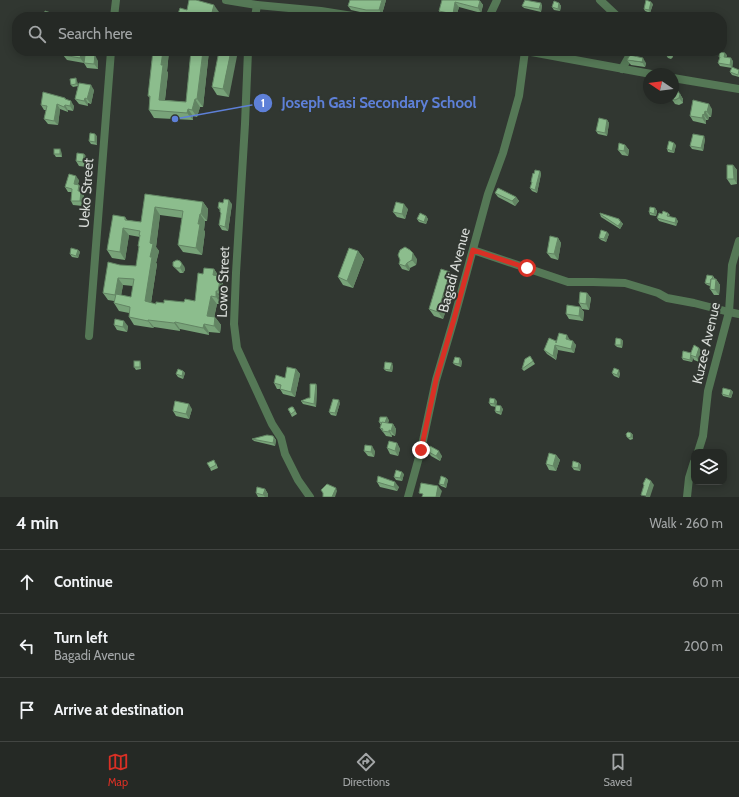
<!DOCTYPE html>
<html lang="en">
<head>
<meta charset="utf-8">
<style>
  body { margin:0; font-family:Cabin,sans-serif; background:#313532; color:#f1f3f6 }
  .controls { position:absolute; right:12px; bottom:12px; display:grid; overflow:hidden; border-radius:8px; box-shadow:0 2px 10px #0003 }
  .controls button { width:36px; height:36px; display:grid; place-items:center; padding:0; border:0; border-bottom:1px solid #424542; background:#252925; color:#f1f3f6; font:20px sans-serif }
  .compass { position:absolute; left:643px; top:68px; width:36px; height:36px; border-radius:50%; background:#252925; box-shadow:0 2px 10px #0003; rotate:283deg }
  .stop { position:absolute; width:12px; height:12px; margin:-9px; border:3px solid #d93025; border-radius:50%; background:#fff }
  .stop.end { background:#d93025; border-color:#fff; box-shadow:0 1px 4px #0008 }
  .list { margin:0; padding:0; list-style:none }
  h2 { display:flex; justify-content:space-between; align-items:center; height:52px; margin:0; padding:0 16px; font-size:17px }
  h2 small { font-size:13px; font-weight:400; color:#a3a6a7 }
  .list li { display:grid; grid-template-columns:26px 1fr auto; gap:12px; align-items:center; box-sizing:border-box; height:64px; padding:0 16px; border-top:1px solid #424542 }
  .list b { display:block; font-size:15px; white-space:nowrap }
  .list p { margin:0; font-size:13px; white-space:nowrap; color:#a3a6a7 }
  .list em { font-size:13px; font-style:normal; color:#a3a6a7 }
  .icon { flex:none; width:22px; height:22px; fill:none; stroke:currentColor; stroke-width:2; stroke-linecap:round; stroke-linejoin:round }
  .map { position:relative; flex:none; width:739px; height:497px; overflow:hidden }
  .search { position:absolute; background:#252925; box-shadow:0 2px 10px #0003; left:12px; right:12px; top:12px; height:44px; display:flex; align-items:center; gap:10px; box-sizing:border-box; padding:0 14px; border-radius:16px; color:#a3a6a7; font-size:15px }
  .sheet { height:244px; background:#252925 }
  nav { display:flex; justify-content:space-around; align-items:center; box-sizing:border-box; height:56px; border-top:1px solid #424542; background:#252925; font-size:11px; color:#a3a6a7 }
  nav a { display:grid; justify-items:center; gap:2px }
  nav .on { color:#d93025 }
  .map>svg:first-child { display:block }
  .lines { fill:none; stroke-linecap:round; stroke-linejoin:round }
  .minor { stroke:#557856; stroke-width:8 }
  .wall { fill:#78a379; fill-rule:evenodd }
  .shaded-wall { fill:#628463 }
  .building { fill:#8cbd8d; stroke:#628463 }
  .route { stroke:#d93025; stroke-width:5 }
  .labels { text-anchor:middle; stroke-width:4; stroke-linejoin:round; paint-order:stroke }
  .street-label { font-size:14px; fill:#d8dcd8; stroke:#313731 }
  .leader { fill:none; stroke:#5e80d8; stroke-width:1.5 }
  .callout-dot { fill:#5e80d8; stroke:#313731; stroke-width:1.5 }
  .mark-label { font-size:12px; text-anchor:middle; font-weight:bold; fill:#fff }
  .callout-label { font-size:15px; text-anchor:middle; font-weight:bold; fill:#5e80d8; stroke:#313731; stroke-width:4; stroke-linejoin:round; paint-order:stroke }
</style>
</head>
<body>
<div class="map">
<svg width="739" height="497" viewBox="0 0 739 497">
  <rect width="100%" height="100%" fill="#313731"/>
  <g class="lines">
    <g class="minor">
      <path d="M 226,0 L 257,5 L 321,11 L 359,17"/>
      <path d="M 600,0 L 618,17"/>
      <path d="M 114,17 L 116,0"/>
      <path d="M 255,17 L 257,5"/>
      <path d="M 489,17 L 497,0"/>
      <path d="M 248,51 L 245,124 L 236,273 L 234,324 L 237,348 L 272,424 L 281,438 L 285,454 L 298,480 L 310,497"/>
      <path d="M 526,51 L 651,74"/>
      <path d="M 622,69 L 632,51"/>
      <path d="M 673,78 L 739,89"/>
      <path d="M 473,250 L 568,282 L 593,282 L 625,283 L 658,293 L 667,298 L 694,303 L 729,312 L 739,314"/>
      <path d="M 89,336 L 111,51"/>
      <path d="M 698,452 L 703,436 L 708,391 L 729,312 L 732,265 L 739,241"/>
      <path d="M 408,497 L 421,450 L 436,380 L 454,319 L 488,194 L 503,153 L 519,96 L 525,51"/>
      <path d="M 687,497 L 689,478 L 694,462"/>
    </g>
  </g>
  <g class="wall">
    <path d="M 350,0 L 386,0 L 382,14 L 369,14 L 351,10 L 348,6 Z"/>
    <path d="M 442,0 L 480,1 L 483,5 L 481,13 L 459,7 L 456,17 L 447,17 L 442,16 L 439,11 Z"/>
    <path d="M 559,3 L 561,6 L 560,11 L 554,10 L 552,7 Z"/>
    <path d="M 653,4 L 650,13 L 645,11 L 644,9 Z"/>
    <path d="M 542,5 L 541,12 L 524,8 L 522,6 Z"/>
    <path d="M 153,51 L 169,51 L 167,71 L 168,73 L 165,100 L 186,102 L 191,51 L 209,51 L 203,107 L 200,107 L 197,117 L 193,116 L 193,120 L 154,118 L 149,110 L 150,98 L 148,96 Z"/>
    <path d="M 219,51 L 229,97 L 217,95 L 212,87 Z"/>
    <path d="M 657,51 L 656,56 L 650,55 L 649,52 Z"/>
    <path d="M 672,54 L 673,57 L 671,59 L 668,58 L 666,55 Z"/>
    <path d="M 63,55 L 85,55 L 98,61 L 98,69 L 87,68 L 84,63 L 67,60 Z"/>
    <path d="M 727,55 L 726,58 L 733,61 L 732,68 L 720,66 L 718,63 L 720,58 L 719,57 Z"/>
    <path d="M 627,60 L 646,63 L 645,67 L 631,65 Z"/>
    <path d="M 739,70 L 739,77 L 732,75 L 730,72 Z"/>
    <path d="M 77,81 L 78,86 L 94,90 L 91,104 L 88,103 L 88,106 L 79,104 L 75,99 L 78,86 L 73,87 L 71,85 Z"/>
    <path d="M 680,94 L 683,99 L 683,103 L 679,105 L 675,104 L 671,98 Z"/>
    <path d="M 65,98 L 67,100 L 74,106 L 73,111 L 68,110 L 68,112 L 60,109 L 58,125 L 48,124 L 44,119 L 46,110 L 44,110 L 41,105 Z"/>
    <path d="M 712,109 L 711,117 L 709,117 L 708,120 L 706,120 L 706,124 L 693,121 L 690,116 Z"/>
    <path d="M 607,120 L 609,123 L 607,136 L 598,134 L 596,131 Z"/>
    <path d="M 97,136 L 97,145 L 91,144 L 89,141 Z"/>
    <path d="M 705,139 L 703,151 L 692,149 L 690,146 Z"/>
    <path d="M 625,145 L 629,150 L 628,156 L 622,155 L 618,150 Z"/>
    <path d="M 676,145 L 674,153 L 668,152 L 667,149 Z"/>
    <path d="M 61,151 L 62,157 L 56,157 L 54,154 Z"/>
    <path d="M 84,154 L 88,159 L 87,167 L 79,166 L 76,161 Z"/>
    <path d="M 733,165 L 737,170 L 737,184 L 731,185 L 727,179 Z"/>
    <path d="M 540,171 L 541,174 L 537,193 L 532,191 L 530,188 L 532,183 L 531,182 L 534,174 Z"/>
    <path d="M 79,180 L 78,184 L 82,189 L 82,192 L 84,195 L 83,206 L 73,205 L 71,201 L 72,192 L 68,192 L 65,187 Z"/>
    <path d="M 495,193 L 516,197 L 519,201 L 515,206 L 498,197 Z"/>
    <path d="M 145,194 L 203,202 L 208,209 L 207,221 L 205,221 L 204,230 L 205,232 L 202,255 L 183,252 L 178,245 L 182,218 L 160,215 L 156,247 L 159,251 L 156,263 L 157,264 L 151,303 L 156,304 L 195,301 L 203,274 L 214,269 L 223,283 L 223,285 L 225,287 L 223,298 L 222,298 L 221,304 L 217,304 L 214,317 L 215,317 L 221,325 L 220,333 L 209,332 L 209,335 L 180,329 L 180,331 L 154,327 L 153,328 L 134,325 L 129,317 L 129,313 L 119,311 L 114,303 L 114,301 L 108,300 L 103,293 L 120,265 L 136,266 L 139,247 L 138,246 L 140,237 L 129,235 L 125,260 L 112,258 L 107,250 L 125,217 L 127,220 L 141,222 ZM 123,285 L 133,286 L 131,297 L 121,295 Z"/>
    <path d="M 232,204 L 228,231 L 222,230 L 219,225 L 221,214 L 220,212 L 220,210 L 218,208 Z"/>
    <path d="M 655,208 L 657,211 L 656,216 L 650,215 L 649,212 Z"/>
    <path d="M 408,209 L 405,219 L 397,217 L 393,212 Z"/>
    <path d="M 668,213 L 670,215 L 669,216 L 678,221 L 676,226 L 659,221 L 657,218 L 662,214 Z"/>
    <path d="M 600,214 L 619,219 L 623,224 L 620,229 L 601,217 Z"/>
    <path d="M 426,216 L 428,219 L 426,224 L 419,222 L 417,219 Z"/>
    <path d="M 609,234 L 606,242 L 601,240 L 599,238 Z"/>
    <path d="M 558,238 L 561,243 L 558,260 L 551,258 L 547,253 Z"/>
    <path d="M 78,250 L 80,252 L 78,258 L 72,257 L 70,254 Z"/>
    <path d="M 358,251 L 364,259 L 353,288 L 343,285 L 338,277 Z"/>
    <path d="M 417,259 L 416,265 L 410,268 L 409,271 L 402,269 L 399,264 Z"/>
    <path d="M 173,266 L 184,266 L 185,270 L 183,273 L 180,273 Z"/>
    <path d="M 713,276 L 715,279 L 716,279 L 720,285 L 719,295 L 714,295 L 710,289 L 710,286 L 707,285 L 705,283 Z"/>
    <path d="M 456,280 L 443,319 L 434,316 L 429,309 Z"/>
    <path d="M 587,293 L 591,298 L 589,310 L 582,309 L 579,303 Z"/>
    <path d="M 580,307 L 584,312 L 583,321 L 569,319 L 566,314 Z"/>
    <path d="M 114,325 L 128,326 L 127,332 L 117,330 Z"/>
    <path d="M 621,339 L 623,341 L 622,348 L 617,347 L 615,345 Z"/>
    <path d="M 570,340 L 576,345 L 574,353 L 558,350 L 556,360 L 547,354 L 544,350 L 556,341 Z"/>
    <path d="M 691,353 L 703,353 L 699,362 L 694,360 L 693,358 L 692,362 L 683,360 L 682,358 Z"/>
    <path d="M 530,356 L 535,364 L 524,371 L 522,369 Z"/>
    <path d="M 462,361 L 461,367 L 455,365 L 453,363 Z"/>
    <path d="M 141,364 L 141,369 L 136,370 L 134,367 Z"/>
    <path d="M 393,366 L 392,372 L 386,371 L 384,369 Z"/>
    <path d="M 296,369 L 300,374 L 295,397 L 283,394 L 280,389 L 277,389 L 274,383 L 285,378 Z"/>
    <path d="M 183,371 L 185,373 L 183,379 L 178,377 L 176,374 Z"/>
    <path d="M 612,373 L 620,373 L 619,378 L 614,376 Z"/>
    <path d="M 316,384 L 317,387 L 316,407 L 303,404 L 301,401 L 310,398 Z"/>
    <path d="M 731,390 L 733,392 L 731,398 L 723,396 L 722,394 Z"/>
    <path d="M 497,401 L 496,405 L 503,409 L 501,415 L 496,413 L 495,411 L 496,407 L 491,406 L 489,403 Z"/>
    <path d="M 340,403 L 336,416 L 331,415 L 329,412 Z"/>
    <path d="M 293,407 L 297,414 L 292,417 L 288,409 Z"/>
    <path d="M 192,409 L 189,419 L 176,416 L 173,411 Z"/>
    <path d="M 389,420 L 388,423 L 393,424 L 396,429 L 395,436 L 392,435 L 392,437 L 386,436 L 380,428 L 381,425 L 379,422 Z"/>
    <path d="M 631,433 L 633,435 L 633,439 L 630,440 L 627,437 Z"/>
    <path d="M 273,436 L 276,440 L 275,446 L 254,441 L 252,439 Z"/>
    <path d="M 397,443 L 400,449 L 398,456 L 390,454 L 387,448 Z"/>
    <path d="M 364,451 L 375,451 L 374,457 L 368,456 Z"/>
    <path d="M 427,451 L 442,456 L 440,461 L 431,456 Z"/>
    <path d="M 556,455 L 560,460 L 556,471 L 549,470 L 546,464 Z"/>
    <path d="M 216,463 L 218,468 L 211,471 L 210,468 Z"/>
    <path d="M 579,463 L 581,465 L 580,471 L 574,470 L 572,467 Z"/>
    <path d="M 404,474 L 402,481 L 396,480 L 394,477 Z"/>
    <path d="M 446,478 L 448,480 L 446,488 L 441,486 L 439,484 Z"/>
    <path d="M 377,482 L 399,487 L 397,491 L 380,487 Z"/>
    <path d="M 265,489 L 268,494 L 268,497 L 258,497 L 256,493 Z"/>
  </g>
  <g class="shaded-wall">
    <path d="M 382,0 L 386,0 L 382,14 L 379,10 Z"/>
    <path d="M 480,1 L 483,5 L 481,13 L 478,8 Z"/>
    <path d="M 455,2 L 459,7 L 456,17 L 455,17 L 453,14 Z"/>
    <path d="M 651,2 L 653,4 L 650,13 L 649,10 Z"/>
    <path d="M 541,3 L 542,5 L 541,12 L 539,9 Z"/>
    <path d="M 559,3 L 561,6 L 560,11 L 558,9 Z"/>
    <path d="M 214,5 L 219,12 L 218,17 L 212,17 L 211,16 Z"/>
    <path d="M 51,13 L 55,17 L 50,17 Z"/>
    <path d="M 82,51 L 86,57 L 84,63 L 80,58 Z"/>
    <path d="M 163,51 L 169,51 L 167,71 L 168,73 L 164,107 L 159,100 L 161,65 Z"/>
    <path d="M 203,51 L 209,51 L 203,107 L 197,99 Z"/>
    <path d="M 231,51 L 238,51 L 229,97 L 223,89 Z"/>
    <path d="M 654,51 L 657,51 L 656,56 L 654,53 Z"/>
    <path d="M 725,53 L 727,55 L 726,60 L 724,57 Z"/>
    <path d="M 95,55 L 98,61 L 98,69 L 94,64 Z"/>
    <path d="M 643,58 L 646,63 L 645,67 L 642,62 Z"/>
    <path d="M 731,58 L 733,61 L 732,68 L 730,65 Z"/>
    <path d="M 76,78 L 77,81 L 78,86 L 76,84 Z"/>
    <path d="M 91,85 L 94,90 L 91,104 L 87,99 Z"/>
    <path d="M 680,94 L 683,99 L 683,103 L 679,98 Z"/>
    <path d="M 85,98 L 88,103 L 88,106 L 84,101 Z"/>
    <path d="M 195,99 L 200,107 L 197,117 L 192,110 Z"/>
    <path d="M 71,101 L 74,106 L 73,111 L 70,106 Z"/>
    <path d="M 57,104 L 60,109 L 58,125 L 54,121 Z"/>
    <path d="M 709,104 L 712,109 L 711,117 L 707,112 Z"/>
    <path d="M 65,105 L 68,110 L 68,112 L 64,107 Z"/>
    <path d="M 188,109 L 193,116 L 193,120 L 187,113 Z"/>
    <path d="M 705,111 L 709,117 L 708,120 L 704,115 Z"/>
    <path d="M 703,114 L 706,120 L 706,124 L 702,118 Z"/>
    <path d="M 607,120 L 609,123 L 607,136 L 605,133 Z"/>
    <path d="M 95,134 L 97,136 L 97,145 L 95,142 Z"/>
    <path d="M 704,136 L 705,139 L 703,151 L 701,148 Z"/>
    <path d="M 674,143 L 676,145 L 674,153 L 672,151 Z"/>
    <path d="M 625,145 L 629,150 L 628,156 L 624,151 Z"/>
    <path d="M 60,149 L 61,151 L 62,157 L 60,154 Z"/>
    <path d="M 84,154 L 88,159 L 87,167 L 83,162 Z"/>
    <path d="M 733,165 L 737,170 L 737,184 L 734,179 Z"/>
    <path d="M 540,171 L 541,174 L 537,193 L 535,190 Z"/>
    <path d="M 76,176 L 79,180 L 77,188 L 74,184 Z"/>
    <path d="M 79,185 L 82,189 L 82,192 L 84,195 L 83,206 L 80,201 L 78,191 Z"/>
    <path d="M 516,197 L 519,201 L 515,206 L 512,201 Z"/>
    <path d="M 229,200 L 232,204 L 228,231 L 225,227 Z"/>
    <path d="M 203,202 L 208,209 L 207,221 L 201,214 Z"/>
    <path d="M 404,204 L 408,209 L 405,219 L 402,214 Z"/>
    <path d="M 155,207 L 160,215 L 156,247 L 159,251 L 156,263 L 157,264 L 150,309 L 145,301 L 150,257 L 150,243 Z"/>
    <path d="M 655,208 L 657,211 L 656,216 L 654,214 Z"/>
    <path d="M 200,214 L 205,221 L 204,230 L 205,232 L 202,255 L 196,248 L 198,224 Z"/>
    <path d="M 426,216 L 428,219 L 426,224 L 424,222 Z"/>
    <path d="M 676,218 L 678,221 L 676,226 L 675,223 Z"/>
    <path d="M 619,219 L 623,224 L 620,229 L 618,226 Z"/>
    <path d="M 123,228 L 129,235 L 125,260 L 120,252 Z"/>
    <path d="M 607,232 L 609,234 L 606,242 L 604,239 Z"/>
    <path d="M 558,238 L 561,243 L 558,260 L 554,254 Z"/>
    <path d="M 78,250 L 80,252 L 78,258 L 76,256 Z"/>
    <path d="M 358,251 L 364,259 L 353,288 L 347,281 Z"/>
    <path d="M 413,253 L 417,259 L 416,265 L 412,260 Z"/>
    <path d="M 180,261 L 184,266 L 185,270 L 183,273 L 180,268 Z"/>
    <path d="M 407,263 L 410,268 L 409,271 L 405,266 Z"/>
    <path d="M 214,269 L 223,283 L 223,285 L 225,287 L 223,298 L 218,291 L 213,275 Z"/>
    <path d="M 450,272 L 456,280 L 443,319 L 438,312 Z"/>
    <path d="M 118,278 L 123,285 L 120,302 L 115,295 Z"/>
    <path d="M 716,279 L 720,285 L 719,295 L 715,290 Z"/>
    <path d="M 216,291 L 222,298 L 221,304 L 216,297 Z"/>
    <path d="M 587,293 L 591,298 L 589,310 L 586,304 Z"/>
    <path d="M 211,296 L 217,304 L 213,324 L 207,316 Z"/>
    <path d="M 580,307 L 584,312 L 583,321 L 579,316 Z"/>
    <path d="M 215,317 L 221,325 L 220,333 L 214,326 Z"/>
    <path d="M 148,320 L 154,327 L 153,328 L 148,321 Z"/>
    <path d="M 124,321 L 128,326 L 127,332 L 123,327 Z"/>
    <path d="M 175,322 L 180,329 L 180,331 L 174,323 Z"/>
    <path d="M 204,324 L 209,332 L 209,335 L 203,328 Z"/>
    <path d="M 567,335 L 570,340 L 569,344 L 566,339 Z"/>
    <path d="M 621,339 L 623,341 L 622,348 L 621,345 Z"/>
    <path d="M 573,341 L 576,345 L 574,353 L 571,349 Z"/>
    <path d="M 555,345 L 558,350 L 556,360 L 553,356 Z"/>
    <path d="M 699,348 L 703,353 L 699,362 L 696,357 Z"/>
    <path d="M 691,356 L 693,358 L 692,362 L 690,360 Z"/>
    <path d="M 460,358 L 462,361 L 461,367 L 459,364 Z"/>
    <path d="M 140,361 L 141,364 L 141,369 L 140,367 Z"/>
    <path d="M 392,363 L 393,366 L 392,372 L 390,370 Z"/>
    <path d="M 296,369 L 300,374 L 295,397 L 291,392 Z"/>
    <path d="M 619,370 L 620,373 L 619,378 L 617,375 Z"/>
    <path d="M 183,371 L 185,373 L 183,379 L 182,376 Z"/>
    <path d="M 316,384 L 317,387 L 316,407 L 314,404 Z"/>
    <path d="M 731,390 L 733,392 L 731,398 L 729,396 Z"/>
    <path d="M 495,399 L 497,401 L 496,407 L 494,404 Z"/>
    <path d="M 339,400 L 340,403 L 336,416 L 335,413 Z"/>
    <path d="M 189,404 L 192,409 L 189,419 L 186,414 Z"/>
    <path d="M 501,406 L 503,409 L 501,415 L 500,412 Z"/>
    <path d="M 387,417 L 389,420 L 387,426 L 385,423 Z"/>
    <path d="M 393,424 L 396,429 L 395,436 L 391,431 Z"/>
    <path d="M 389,430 L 392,435 L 392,437 L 389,432 Z"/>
    <path d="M 631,433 L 633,435 L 633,439 L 631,437 Z"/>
    <path d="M 274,438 L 276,440 L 275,446 L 273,443 Z"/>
    <path d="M 397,443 L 400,449 L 398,456 L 395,451 Z"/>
    <path d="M 372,446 L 375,451 L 374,457 L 371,452 Z"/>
    <path d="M 439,451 L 442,456 L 440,461 L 436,456 Z"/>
    <path d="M 556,455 L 560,460 L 556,471 L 553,466 Z"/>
    <path d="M 579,463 L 581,465 L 580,471 L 578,468 Z"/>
    <path d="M 402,472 L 404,474 L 402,481 L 400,478 Z"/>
    <path d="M 446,478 L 448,480 L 446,488 L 444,485 Z"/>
    <path d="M 651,481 L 654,485 L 650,497 L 646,497 L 646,496 Z"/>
    <path d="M 395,482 L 399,487 L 397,491 L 394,487 Z"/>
    <path d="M 438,486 L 442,491 L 440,497 L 436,497 Z"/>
    <path d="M 336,488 L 337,491 L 335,497 L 332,497 Z"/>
    <path d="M 265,489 L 268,494 L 268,497 L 265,497 L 263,495 Z"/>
  </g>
  <g class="building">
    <path d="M 189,0 L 196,0 L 214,5 L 211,16 L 216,17 L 177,17 L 180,8 L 187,10 Z"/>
    <path d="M 350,0 L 382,0 L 379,10 L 366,10 L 348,6 Z"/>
    <path d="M 442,0 L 478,0 L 480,1 L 478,8 L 455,2 L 453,14 L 439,11 Z"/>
    <path d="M 525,0 L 541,3 L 539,9 L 522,6 Z"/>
    <path d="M 646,0 L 651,2 L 649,10 L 644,9 Z"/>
    <path d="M 554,1 L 559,3 L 558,9 L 552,7 Z"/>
    <path d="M 45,11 L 51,13 L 50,17 L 44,17 Z"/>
    <circle cx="668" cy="53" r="3"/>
    <path d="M 64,51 L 82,51 L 80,58 L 63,55 Z"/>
    <path d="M 153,51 L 163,51 L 161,65 L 163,65 L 159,100 L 186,102 L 191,51 L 203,51 L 197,99 L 195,99 L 192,110 L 188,109 L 187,113 L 149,110 L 150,96 L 148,96 Z"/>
    <path d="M 219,51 L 231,51 L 223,89 L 212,87 Z"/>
    <path d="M 649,51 L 654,51 L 654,53 L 649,52 Z"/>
    <path d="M 720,52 L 725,53 L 724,57 L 731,58 L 730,65 L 718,63 L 720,57 L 719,57 Z"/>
    <path d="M 85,55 L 95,55 L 94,64 L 84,63 Z"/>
    <path d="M 630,55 L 643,58 L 642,62 L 627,60 Z"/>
    <path d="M 732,67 L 739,70 L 738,75 L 730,72 Z"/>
    <path d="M 76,78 L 76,84 L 71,85 L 70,79 Z"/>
    <path d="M 79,83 L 91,85 L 87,99 L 85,98 L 84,101 L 75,99 Z"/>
    <path d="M 674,90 L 677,90 L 680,94 L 679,98 L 675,100 L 672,99 L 671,98 L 673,98 L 673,91 Z"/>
    <path d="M 43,92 L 65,98 L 65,99 L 71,101 L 70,106 L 65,105 L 64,107 L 57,104 L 54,121 L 44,119 L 47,106 L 41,105 Z"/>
    <path d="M 693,100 L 709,104 L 707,112 L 705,111 L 704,115 L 703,114 L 702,118 L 690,116 Z"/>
    <path d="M 599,118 L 607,120 L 605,133 L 596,131 Z"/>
    <path d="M 90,133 L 95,134 L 95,142 L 89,141 Z"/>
    <path d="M 693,134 L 704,136 L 701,148 L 690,146 Z"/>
    <path d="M 669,141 L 674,143 L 672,151 L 667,149 Z"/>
    <path d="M 619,143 L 625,145 L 624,151 L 618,150 Z"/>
    <rect x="54" y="149" width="6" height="5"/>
    <path d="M 77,153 L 84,154 L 83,162 L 76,161 Z"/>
    <path d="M 727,165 L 733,165 L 734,179 L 727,179 Z"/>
    <path d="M 535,170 L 540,171 L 535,190 L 530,188 L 532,182 L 531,182 L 533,173 L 534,174 Z"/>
    <path d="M 69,174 L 76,176 L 74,184 L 79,185 L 78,191 L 81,191 L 80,201 L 71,201 L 72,189 L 65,187 Z"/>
    <path d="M 498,188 L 516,197 L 512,201 L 495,193 Z"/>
    <path d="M 145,194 L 203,202 L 201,214 L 200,214 L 198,224 L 200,224 L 196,248 L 178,245 L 183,211 L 155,207 L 150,243 L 153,244 L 150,257 L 152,257 L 145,301 L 156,304 L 156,302 L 164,303 L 164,300 L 184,302 L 185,299 L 195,301 L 198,273 L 203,274 L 204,268 L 214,269 L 213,275 L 218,276 L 217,280 L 220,280 L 218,291 L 216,291 L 216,297 L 211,296 L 207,316 L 215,317 L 214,326 L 204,324 L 203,328 L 175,322 L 174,323 L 148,320 L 148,321 L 129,317 L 130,307 L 114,303 L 116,294 L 131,297 L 134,279 L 118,278 L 115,295 L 103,293 L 108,262 L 120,265 L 136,266 L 139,246 L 138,246 L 140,235 L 139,235 L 140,231 L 123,228 L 120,252 L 107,250 L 113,215 L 125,217 L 125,220 L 141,222 Z"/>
    <path d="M 224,199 L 229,200 L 225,227 L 219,225 L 221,213 L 220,212 L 220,208 L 218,208 L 219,202 L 223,203 Z"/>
    <path d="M 396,202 L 404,204 L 402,214 L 393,212 Z"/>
    <path d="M 650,207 L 655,208 L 654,214 L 649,212 Z"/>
    <path d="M 663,211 L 668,213 L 667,216 L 676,218 L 675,223 L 657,218 L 659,213 L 662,214 Z"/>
    <path d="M 420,213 L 426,216 L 424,222 L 417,219 Z"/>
    <path d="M 600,213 L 619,219 L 619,220 L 621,222 L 618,226 L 600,214 Z"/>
    <path d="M 601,230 L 607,232 L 604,239 L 599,238 Z"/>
    <path d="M 550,236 L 558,238 L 554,254 L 547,253 Z"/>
    <path d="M 405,247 L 410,250 L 413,253 L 412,260 L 407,263 L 405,266 L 399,264 L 400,260 L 398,255 L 400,250 Z"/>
    <path d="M 71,248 L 78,250 L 76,256 L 70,254 Z"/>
    <path d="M 349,248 L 358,251 L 347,281 L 338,277 Z"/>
    <path d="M 177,260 L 180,261 L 182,264 L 180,268 L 176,268 L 173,266 L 173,262 Z"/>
    <path d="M 441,269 L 450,272 L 438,312 L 429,309 Z"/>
    <path d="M 707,275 L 713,276 L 712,279 L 711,279 L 710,284 L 705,283 Z"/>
    <path d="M 711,279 L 716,279 L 715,290 L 710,289 Z"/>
    <path d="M 580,292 L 587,293 L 586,304 L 579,303 Z"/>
    <path d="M 567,305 L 580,307 L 579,316 L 566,314 Z"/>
    <path d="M 115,319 L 124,321 L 123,327 L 114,325 Z"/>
    <path d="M 559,333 L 567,335 L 566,339 L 573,341 L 571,349 L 555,345 L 553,356 L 544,350 L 549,338 L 556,341 L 556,343 Z"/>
    <path d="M 616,338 L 621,339 L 621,345 L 615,345 Z"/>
    <path d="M 694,345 L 699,348 L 696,357 L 690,355 Z"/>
    <path d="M 683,351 L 691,353 L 690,360 L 682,358 Z"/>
    <path d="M 530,356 L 533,361 L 522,369 L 525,359 Z"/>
    <path d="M 455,357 L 460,358 L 459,364 L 453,363 Z"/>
    <rect x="134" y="361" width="6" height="6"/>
    <path d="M 385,362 L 392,363 L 390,370 L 384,369 Z"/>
    <path d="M 287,367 L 296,369 L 291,392 L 280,389 L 281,385 L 274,383 L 276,375 L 285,378 Z"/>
    <path d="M 614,368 L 619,370 L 617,375 L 612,373 Z"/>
    <path d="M 178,369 L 183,371 L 182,376 L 176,374 Z"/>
    <path d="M 310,384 L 316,384 L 314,404 L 301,401 L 308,398 L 310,398 Z"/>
    <path d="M 723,388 L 731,390 L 729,396 L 722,394 Z"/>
    <path d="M 490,398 L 495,399 L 494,404 L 489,403 Z"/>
    <path d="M 333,399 L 339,400 L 335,413 L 329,412 Z"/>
    <path d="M 175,401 L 189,404 L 186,414 L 173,411 Z"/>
    <path d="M 496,405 L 501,406 L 500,412 L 495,411 Z"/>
    <path d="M 291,407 L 293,407 L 295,411 L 291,414 L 288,409 Z"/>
    <path d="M 380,417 L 387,417 L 385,423 L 379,422 Z"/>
    <path d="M 382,422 L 393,424 L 391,431 L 389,430 L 389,432 L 382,431 L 383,429 L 380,428 Z"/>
    <path d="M 628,432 L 631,433 L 631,437 L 628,438 L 627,437 L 626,434 Z"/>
    <path d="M 267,435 L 273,436 L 274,438 L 273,443 L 252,439 Z"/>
    <path d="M 389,441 L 397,443 L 395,451 L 387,448 Z"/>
    <path d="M 365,445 L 372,446 L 371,452 L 364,451 Z"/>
    <path d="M 430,446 L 439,451 L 436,456 L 427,451 Z"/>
    <path d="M 549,453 L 556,455 L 553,466 L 546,464 Z"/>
    <path d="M 214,460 L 216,465 L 210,468 L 207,463 Z"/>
    <path d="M 573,461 L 579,463 L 578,468 L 572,467 Z"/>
    <path d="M 396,470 L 402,472 L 400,478 L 394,477 Z"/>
    <path d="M 378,476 L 395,482 L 394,487 L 377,482 Z"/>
    <path d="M 441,476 L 446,478 L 444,485 L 439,484 Z"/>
    <path d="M 646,478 L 651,481 L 646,496 L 641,495 L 644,485 L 643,484 Z"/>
    <path d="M 421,483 L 438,486 L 436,497 L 422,497 L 423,494 L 419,493 Z"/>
    <path d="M 327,484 L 336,488 L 332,497 L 323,497 L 323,493 L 321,490 Z"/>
    <path d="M 257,487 L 265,489 L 263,495 L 256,493 Z"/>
  </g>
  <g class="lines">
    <path class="route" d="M 421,450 L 436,380 L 454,319 L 473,250 L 527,268"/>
  </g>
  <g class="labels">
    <g class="street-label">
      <text transform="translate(86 193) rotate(-86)" y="5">Ueko Street</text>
      <text transform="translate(454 270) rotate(-75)" y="5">Bagadi Avenue</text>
      <text transform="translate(223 282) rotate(-88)" y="5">Lowo Street</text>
      <text transform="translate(706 343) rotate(-77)" y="5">Kuzee Avenue</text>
    </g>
  </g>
  <path class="leader" d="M175 119L263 103"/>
  <g class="callout-dot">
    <circle cx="175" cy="119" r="4"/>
    <circle cx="263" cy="103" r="10"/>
  </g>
  <g class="mark-label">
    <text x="263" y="107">1</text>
  </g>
  <g class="callout-label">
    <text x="379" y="108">Joseph Gasi Secondary School</text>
  </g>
</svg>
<div class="controls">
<button><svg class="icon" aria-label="layers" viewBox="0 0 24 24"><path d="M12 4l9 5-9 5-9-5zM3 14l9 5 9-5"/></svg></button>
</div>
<svg class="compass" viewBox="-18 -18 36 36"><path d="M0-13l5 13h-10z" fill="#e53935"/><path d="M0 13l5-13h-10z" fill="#a3a6a7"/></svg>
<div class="stop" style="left:527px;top:268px"></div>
<div class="stop end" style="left:421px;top:450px"></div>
<div class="search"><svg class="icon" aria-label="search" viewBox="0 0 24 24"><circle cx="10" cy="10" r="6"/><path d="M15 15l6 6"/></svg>Search here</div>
</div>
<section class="sheet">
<h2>4 min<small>Walk · 260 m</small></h2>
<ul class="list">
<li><svg class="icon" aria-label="ahead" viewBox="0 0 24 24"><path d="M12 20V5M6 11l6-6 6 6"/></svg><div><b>Continue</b></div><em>60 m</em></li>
<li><svg class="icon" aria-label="left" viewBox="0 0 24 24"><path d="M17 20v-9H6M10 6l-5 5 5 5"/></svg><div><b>Turn left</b><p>Bagadi Avenue</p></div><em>200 m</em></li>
<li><svg class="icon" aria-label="arrive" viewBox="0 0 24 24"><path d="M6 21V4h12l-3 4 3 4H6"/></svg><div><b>Arrive at destination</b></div></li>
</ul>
</section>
<nav>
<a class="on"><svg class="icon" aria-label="map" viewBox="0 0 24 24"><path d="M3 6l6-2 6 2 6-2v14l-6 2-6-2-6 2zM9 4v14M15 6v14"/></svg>Map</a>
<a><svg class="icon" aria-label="directions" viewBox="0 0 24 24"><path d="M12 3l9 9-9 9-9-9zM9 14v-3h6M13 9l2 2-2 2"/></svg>Directions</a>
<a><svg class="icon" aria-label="saved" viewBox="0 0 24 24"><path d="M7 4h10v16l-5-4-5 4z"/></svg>Saved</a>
</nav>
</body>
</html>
